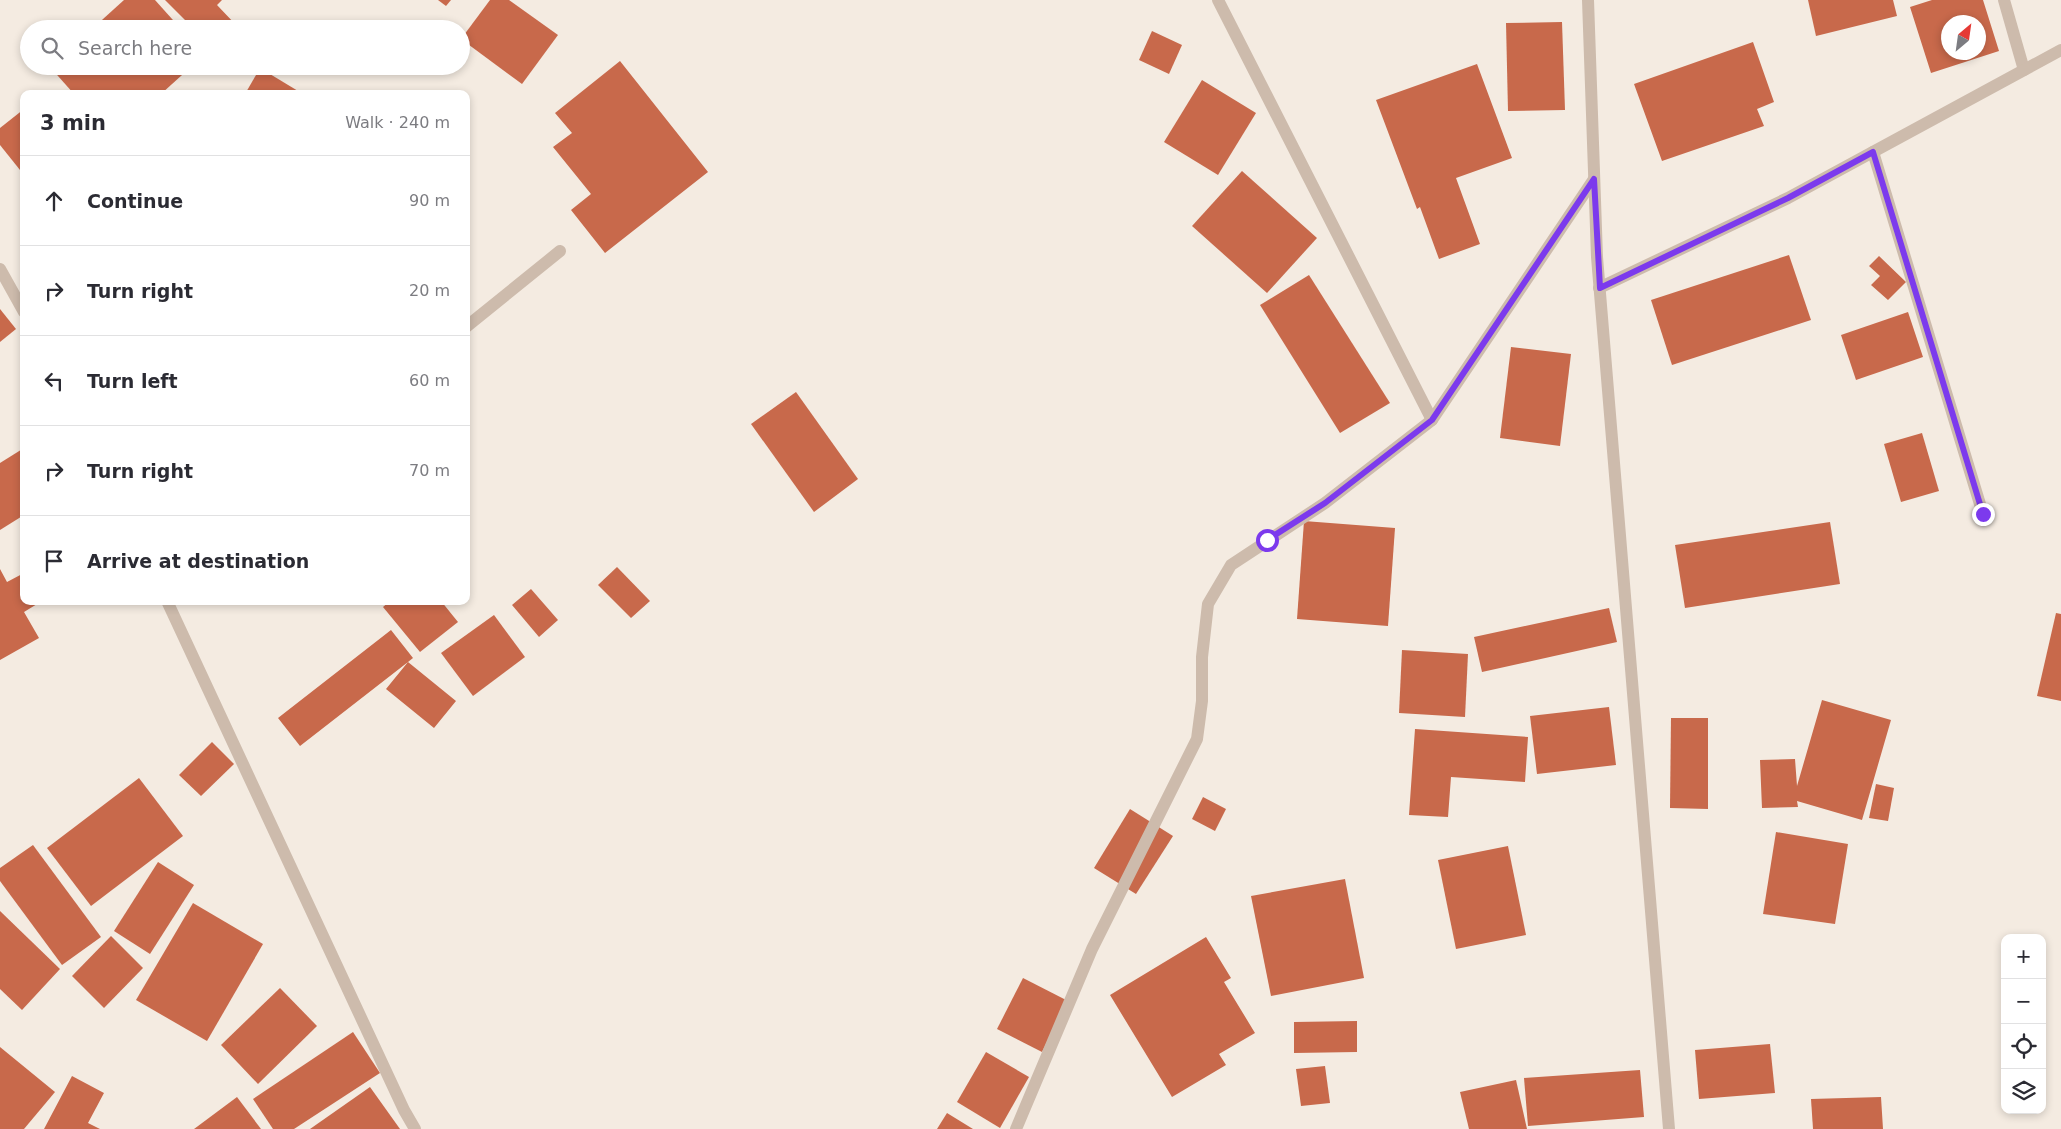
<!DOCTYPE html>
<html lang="en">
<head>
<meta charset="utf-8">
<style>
  body { margin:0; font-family:"DejaVu Sans",sans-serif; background:#f2f2f3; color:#2b2b33 }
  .controls { position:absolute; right:15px; bottom:15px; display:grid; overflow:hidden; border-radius:10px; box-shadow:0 2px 8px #0003 }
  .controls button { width:45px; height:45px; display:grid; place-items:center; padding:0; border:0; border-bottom:1px solid #e1e1e2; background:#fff; color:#2b2b33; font:25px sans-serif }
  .compass { position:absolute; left:1941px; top:15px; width:45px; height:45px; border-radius:50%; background:#fff; box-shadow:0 2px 8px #0003; rotate:29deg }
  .stop { position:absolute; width:15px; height:15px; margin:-11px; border:4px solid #7c3aed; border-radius:50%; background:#fff }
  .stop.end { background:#7c3aed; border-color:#fff; box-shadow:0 1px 5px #0008 }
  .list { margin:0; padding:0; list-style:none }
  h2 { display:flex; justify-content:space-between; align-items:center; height:65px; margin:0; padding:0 20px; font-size:21px }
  h2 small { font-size:16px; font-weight:400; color:#7c7c81 }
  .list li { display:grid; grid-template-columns:32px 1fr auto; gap:15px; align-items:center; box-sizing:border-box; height:90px; padding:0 20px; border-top:1px solid #e1e1e2 }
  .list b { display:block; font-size:19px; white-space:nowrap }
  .list em { font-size:16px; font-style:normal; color:#7c7c81 }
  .icon { flex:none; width:28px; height:28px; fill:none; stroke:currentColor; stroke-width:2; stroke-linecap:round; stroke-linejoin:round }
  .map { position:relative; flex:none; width:2061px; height:1129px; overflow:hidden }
  .search { position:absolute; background:#fff; box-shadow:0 2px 8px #0003; left:20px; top:20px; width:450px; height:55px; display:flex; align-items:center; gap:12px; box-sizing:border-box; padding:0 18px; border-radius:28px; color:#7c7c81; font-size:19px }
  .panel { position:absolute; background:#fff; box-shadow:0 2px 8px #0003; left:20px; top:90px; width:450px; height:515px; border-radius:10px }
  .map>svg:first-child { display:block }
  .building { fill:#c8694b; fill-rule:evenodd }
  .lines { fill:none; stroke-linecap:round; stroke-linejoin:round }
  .street { stroke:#cdbbac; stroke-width:12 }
  .route { stroke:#7c3aed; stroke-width:6 }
</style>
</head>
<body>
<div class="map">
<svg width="2061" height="1129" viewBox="0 0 2061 1129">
  <rect width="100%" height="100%" fill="#f4ebe1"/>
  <g class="building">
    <path d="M 124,0 L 155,0 L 181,29 L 92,29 Z"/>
    <path d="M 165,0 L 222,0 L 217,5 L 236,25 L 232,29 L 194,29 Z"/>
    <path d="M 438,0 L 451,0 L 446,6 Z"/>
    <path d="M 490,0 L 509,0 L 558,35 L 522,84 L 461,39 Z"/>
    <path d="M 1808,0 L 1893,0 L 1897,16 L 1816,36 Z"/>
    <path d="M 1932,0 L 1983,0 L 1999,51 L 1931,73 L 1910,7 ZM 1948,22 L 1978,22 L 1978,52 L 1948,52 Z"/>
    <path d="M 1562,22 L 1565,110 L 1508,111 L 1506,23 Z"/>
    <path d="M 1152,31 L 1182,45 L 1169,74 L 1139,60 Z"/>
    <path d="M 1753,42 L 1774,102 L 1757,109 L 1764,126 L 1662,161 L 1634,84 Z"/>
    <path d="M 620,61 L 708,172 L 605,253 L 571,210 L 591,194 L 553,147 L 572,133 L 555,113 Z"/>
    <path d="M 1477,64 L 1512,158 L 1456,178 L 1480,244 L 1439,259 L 1420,207 L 1417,209 L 1376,100 Z"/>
    <path d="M 51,66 L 192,66 L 161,94 L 74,94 L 50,67 Z"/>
    <path d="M 260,68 L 303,94 L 245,94 Z"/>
    <path d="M 1202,80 L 1256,113 L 1218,175 L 1164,142 Z"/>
    <path d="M 24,109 L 24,175 L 0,145 L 0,128 Z"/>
    <path d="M 1242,171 L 1317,238 L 1267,293 L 1192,226 Z"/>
    <path d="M 1789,255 L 1811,320 L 1672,365 L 1651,300 Z"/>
    <path d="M 1879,256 L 1906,282 L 1888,300 L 1871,285 L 1880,276 L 1869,266 Z"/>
    <path d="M 1309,275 L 1390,403 L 1340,433 L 1260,305 Z"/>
    <path d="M 0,309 L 16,329 L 0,342 Z"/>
    <path d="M 1908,312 L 1923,357 L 1856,380 L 1841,335 Z"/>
    <path d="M 1511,347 L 1571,354 L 1560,446 L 1500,438 Z"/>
    <path d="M 796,392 L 858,479 L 814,512 L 751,424 Z"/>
    <path d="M 1922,433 L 1939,491 L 1901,502 L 1884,444 Z"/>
    <path d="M 24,448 L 24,515 L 0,530 L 0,463 Z"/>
    <path d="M 1304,521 L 1395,528 L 1388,626 L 1297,619 Z"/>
    <path d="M 1830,522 L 1840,584 L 1685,608 L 1675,545 Z"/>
    <path d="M 617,567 L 650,601 L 631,618 L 598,585 Z"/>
    <path d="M 0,569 L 7,582 L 24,573 L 24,601 L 42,601 L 24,612 L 39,638 L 0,660 Z"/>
    <path d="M 531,589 L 558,620 L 539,637 L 512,605 Z"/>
    <path d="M 390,601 L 441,601 L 458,622 L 420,652 L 383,607 Z"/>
    <path d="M 1609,608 L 1617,642 L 1482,672 L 1474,637 Z"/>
    <path d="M 2056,613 L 2061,614 L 2061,701 L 2037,696 Z"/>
    <path d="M 494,615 L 525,657 L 473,696 L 441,653 Z"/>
    <path d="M 391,630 L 413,658 L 408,662 L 456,701 L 434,728 L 386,689 L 408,662 L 300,746 L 278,718 Z"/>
    <path d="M 1402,650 L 1468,654 L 1465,717 L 1399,713 Z"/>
    <path d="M 1822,700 L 1891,720 L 1862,820 L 1797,801 L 1798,807 L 1762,808 L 1760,760 L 1795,759 L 1797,786 Z"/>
    <path d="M 1609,707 L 1616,765 L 1537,774 L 1530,716 Z"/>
    <path d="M 1671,718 L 1708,718 L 1708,809 L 1670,808 Z"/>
    <path d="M 1415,729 L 1528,737 L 1525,782 L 1451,777 L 1448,817 L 1409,815 Z"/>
    <path d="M 212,742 L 234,764 L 201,796 L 179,775 Z"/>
    <path d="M 139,778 L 183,836 L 91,906 L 47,848 Z"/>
    <path d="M 1876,784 L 1894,788 L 1888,821 L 1869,818 Z"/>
    <path d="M 1203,797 L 1226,809 L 1215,831 L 1192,819 Z"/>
    <path d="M 1130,809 L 1173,836 L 1136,894 L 1094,868 Z"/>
    <path d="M 1776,832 L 1848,844 L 1835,924 L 1763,914 Z"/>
    <path d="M 33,845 L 101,937 L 62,965 L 0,881 L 0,868 Z"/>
    <path d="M 1508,846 L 1526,935 L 1456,949 L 1438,860 Z"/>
    <path d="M 158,862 L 194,885 L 150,954 L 114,931 Z"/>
    <path d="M 1345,879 L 1364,978 L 1271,996 L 1251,896 Z"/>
    <path d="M 193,903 L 263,944 L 207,1041 L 136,1000 Z"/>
    <path d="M 0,911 L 60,969 L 22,1010 L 0,989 Z"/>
    <path d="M 111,936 L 143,968 L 104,1008 L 72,976 Z"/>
    <path d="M 1206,937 L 1231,978 L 1224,982 L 1255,1033 L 1219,1054 L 1226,1065 L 1172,1097 L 1110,995 Z"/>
    <path d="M 1023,978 L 1068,1001 L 1042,1052 L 997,1029 Z"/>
    <path d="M 280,988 L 317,1026 L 258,1084 L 221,1045 Z"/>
    <path d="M 1357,1021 L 1357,1052 L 1294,1053 L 1294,1022 Z"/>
    <path d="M 353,1032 L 380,1073 L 294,1129 L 273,1129 L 253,1099 Z"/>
    <path d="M 1770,1044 L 1775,1093 L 1699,1099 L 1695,1050 Z"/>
    <path d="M 0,1047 L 55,1092 L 24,1129 L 0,1129 Z"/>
    <path d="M 986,1052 L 1029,1077 L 1000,1128 L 957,1102 Z"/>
    <path d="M 1325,1066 L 1330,1103 L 1301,1106 L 1296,1069 Z"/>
    <path d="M 1640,1070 L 1644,1117 L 1528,1126 L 1524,1078 Z"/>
    <path d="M 72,1076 L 104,1093 L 88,1123 L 100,1129 L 44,1129 Z"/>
    <path d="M 1516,1080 L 1527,1129 L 1469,1129 L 1460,1092 Z"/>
    <path d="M 370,1087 L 400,1129 L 310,1129 Z"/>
    <path d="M 237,1097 L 261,1129 L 194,1129 Z"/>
    <path d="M 1881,1097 L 1883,1129 L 1813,1129 L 1811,1099 Z"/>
    <path d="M 947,1113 L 973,1129 L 937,1129 Z"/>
  </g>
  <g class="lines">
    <g class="street">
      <path d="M 1218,0 L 1432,420"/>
      <path d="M 1588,0 L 1597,257 L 1669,1129"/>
      <path d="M 2004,0 L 2024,70"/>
      <path d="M 1873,152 L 1983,514"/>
      <path d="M 0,269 L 24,312"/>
      <path d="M 1599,288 L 1788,198 L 2061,50"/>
      <path d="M 466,327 L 560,251"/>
      <path d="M 167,601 L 404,1110 L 415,1129"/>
      <path d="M 1016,1129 L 1092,949 L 1197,739 L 1202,701 L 1202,657 L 1208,604 L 1231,565 L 1325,503 L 1432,420 L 1594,179"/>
    </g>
  </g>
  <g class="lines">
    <path class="route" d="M 1267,540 L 1325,503 L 1432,420 L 1594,179 L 1600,288 L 1788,198 L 1873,152 L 1983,514"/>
  </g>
</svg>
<div class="controls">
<button>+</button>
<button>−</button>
<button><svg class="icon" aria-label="locate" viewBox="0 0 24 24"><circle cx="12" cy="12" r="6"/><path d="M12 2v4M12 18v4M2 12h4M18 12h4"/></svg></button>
<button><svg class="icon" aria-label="layers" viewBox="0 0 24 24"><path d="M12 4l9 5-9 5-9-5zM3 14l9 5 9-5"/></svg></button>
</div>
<svg class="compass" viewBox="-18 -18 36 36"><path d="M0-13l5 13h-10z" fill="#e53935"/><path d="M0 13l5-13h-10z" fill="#7c7c81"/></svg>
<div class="stop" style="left:1267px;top:540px"></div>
<div class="stop end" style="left:1983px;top:514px"></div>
<div class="search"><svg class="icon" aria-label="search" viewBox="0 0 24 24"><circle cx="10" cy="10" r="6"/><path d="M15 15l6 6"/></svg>Search here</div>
<section class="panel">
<h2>3 min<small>Walk · 240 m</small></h2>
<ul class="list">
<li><svg class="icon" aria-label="ahead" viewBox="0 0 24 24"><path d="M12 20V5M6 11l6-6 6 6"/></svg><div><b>Continue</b></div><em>90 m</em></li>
<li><svg class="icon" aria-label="right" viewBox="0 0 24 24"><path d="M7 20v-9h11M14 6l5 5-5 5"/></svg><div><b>Turn right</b></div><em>20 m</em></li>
<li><svg class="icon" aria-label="left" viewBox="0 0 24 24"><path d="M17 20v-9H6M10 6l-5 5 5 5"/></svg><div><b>Turn left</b></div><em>60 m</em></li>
<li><svg class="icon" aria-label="right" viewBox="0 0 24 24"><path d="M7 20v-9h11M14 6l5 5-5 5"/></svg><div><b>Turn right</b></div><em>70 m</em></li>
<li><svg class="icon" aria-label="arrive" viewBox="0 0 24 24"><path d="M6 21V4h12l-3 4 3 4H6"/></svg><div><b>Arrive at destination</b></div></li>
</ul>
</section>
</div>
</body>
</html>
